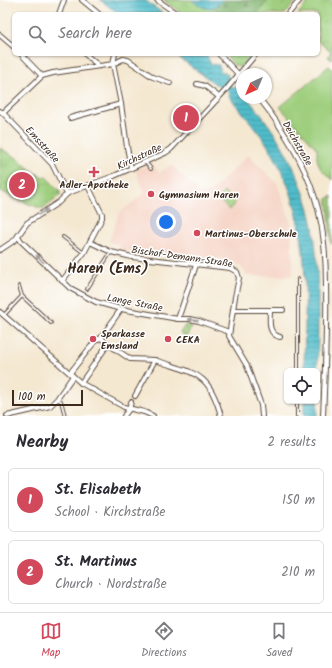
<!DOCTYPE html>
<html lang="en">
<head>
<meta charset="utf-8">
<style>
  body { margin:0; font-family:Kalam,sans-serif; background:#f7f7f7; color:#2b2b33 }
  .controls { position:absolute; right:12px; bottom:12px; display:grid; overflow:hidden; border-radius:6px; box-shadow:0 1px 3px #0004 }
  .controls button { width:36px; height:36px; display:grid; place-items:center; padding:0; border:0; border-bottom:1px solid #e1e1e2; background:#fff; color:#2b2b33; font:20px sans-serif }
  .compass { position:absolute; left:236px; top:68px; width:36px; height:36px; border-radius:50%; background:#fff; box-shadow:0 1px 3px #0004; rotate:224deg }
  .scale { position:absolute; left:12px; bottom:10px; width:71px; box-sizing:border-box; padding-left:4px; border:2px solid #3b2a1e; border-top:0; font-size:11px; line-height:14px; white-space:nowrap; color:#3b2a1e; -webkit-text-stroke:3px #fff; paint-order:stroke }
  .you { position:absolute; left:166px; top:222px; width:14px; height:14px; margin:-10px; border:3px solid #fff; border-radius:50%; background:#1a73e8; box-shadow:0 0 0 6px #1a73e833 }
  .badge { display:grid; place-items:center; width:26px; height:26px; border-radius:50%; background:#d1495b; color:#fff; font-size:13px; font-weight:700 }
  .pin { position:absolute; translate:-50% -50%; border:2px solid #fff; box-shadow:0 1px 4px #0006 }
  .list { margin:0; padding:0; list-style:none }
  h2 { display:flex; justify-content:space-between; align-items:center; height:52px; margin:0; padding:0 16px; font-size:17px }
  h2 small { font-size:13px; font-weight:400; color:#7c7c81 }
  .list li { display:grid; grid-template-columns:26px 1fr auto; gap:12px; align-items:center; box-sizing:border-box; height:64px; margin:0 8px 8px; padding:0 8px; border:1px solid #e1e1e2; border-radius:6px }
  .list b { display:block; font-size:15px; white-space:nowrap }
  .list p { margin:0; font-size:13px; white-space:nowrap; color:#7c7c81 }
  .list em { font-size:13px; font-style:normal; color:#7c7c81 }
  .icon { flex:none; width:22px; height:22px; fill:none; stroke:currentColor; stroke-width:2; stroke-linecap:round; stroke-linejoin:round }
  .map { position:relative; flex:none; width:332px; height:416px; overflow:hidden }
  .search { position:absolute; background:#fff; box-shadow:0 1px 3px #0004; left:12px; right:12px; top:12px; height:44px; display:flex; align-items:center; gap:10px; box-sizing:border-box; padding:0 14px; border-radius:6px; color:#7c7c81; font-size:15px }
  .sheet { height:196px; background:#fff }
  nav { display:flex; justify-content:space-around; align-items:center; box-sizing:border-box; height:56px; border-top:1px solid #e1e1e2; background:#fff; font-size:11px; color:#7c7c81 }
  nav a { display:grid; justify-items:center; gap:2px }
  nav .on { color:#d1495b }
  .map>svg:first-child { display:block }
  .built { fill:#f5d2c2 }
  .grass { fill:#9fcf7e; stroke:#6d7c4e }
  .forest { fill:url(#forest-firs); stroke:#5d6e46 }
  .park { fill:url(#park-crowns); stroke:#6d7c4e }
  .water { fill:url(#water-rules); stroke:#467474 }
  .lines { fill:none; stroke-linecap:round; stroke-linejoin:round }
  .lane-casing { stroke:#574639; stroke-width:4 }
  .street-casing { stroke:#574639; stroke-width:6 }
  .lane { stroke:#fff; stroke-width:2 }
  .street { stroke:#fff; stroke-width:4 }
  .oneway { fill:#a79f9a }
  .poi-dot { fill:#d1495b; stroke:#fff; stroke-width:1.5 }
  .labels { text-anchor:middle; stroke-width:3; stroke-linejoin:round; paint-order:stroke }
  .street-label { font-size:10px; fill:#3b2a1e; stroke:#fff }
  .poi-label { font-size:10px; font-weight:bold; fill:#3b2a1e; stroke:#fff; text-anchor:start }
  .district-label { font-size:14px; font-weight:bold; fill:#3b2a1e; stroke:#fff }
</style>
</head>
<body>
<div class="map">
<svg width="332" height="416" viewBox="0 0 332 416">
  <defs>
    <pattern id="forest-firs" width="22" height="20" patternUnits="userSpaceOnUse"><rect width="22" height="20" fill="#7fb26d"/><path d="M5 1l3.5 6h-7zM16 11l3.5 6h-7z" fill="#699159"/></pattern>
    <pattern id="park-crowns" width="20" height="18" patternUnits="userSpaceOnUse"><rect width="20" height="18" fill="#9fcf7e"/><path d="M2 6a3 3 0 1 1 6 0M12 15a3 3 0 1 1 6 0" fill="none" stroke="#8ab26c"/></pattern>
    <pattern id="water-rules" width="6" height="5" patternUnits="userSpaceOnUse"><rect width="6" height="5" fill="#51bdcb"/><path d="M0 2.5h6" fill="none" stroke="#449aa4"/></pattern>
  </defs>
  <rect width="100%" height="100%" fill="#fff"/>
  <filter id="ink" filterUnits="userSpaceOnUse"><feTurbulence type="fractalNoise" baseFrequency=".025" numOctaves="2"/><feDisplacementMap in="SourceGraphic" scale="8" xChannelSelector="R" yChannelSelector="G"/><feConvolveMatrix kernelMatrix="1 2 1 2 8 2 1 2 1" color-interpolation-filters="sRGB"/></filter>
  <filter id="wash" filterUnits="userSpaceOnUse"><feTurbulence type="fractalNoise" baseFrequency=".012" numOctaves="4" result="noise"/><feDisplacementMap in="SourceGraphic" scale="16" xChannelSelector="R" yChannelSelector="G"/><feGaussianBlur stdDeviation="0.9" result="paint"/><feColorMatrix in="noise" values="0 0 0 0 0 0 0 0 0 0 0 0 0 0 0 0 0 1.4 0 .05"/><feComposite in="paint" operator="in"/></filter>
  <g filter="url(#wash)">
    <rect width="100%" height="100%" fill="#f4e8d1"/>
    <path class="built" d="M 248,155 L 277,183 L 291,223 L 293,276 L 247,276 L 244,270 L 240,266 L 229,260 L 189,255 L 187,258 L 155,252 L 126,251 L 119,249 L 120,245 L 109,242 L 119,213 L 145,193 L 135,170 L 152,163 L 159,173 L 171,165 L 199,192 L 207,194 L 212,191 Z"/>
    <g class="grass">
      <path d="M 329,66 L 332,69 L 332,180 L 320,168 L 317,159 L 317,149 L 280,107 Z"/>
      <path d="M 224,192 L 235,203 L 229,210 L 218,198 Z"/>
      <path d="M 332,196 L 332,244 L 331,244 C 329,229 330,214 327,199 Z"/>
    </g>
    <path class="forest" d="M 163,0 L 192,0 L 198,4 L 218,5 L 223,0 L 268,0 L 257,14 L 183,14 Z"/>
    <g class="park">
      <path d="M 163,0 L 192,0 L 205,8 L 214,8 L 223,14 L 183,14 Z"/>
      <path d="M 268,0 L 297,0 L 285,14 L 257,14 Z"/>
      <path d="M 310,0 L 332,0 L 332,60 L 328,57 L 331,52 L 318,41 L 318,14 L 298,14 Z"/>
      <path d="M 225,54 L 252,54 L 243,65 L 239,67 L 233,64 Z"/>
      <path d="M 0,148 L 17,158 L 34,173 L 44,177 L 45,176 L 60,191 L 60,195 L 55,199 L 55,200 L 43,208 L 40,208 L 13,198 L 0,190 Z"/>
      <path d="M 186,324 L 192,327 L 186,337 L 180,333 Z"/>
    </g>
    <g class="water">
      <path d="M 100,0 L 145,0 L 164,14 L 119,14 Z"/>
      <path d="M 192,0 L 223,0 C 212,12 204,10 192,0 Z"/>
      <path d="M 174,54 L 206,54 L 211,64 L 219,65 L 221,72 L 224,72 L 228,75 L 227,83 L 232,87 L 238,87 L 242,92 L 242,98 L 247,98 C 279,133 304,179 313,227 C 318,259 318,292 318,324 C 318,355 317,385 317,416 L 304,416 L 304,401 L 317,401 L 317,371 L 304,371 C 305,295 313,223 273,154 C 261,133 244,115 229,96 L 230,94 L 223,87 L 221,88 Z"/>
    </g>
  </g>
  <g filter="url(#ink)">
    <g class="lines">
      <g class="lane-casing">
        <g id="lane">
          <path d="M 146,163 L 151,169"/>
          <path d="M 63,237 L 84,253"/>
          <path d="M 19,286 L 22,296 L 51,323"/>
          <path d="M 87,289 L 111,252"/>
          <path d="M 4,315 L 22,296"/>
          <path d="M 298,371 L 298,279"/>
          <path d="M 57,399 L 61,401 L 65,416"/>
          <path d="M 297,416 L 297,401"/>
        </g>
      </g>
      <g class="street-casing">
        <g id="street">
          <path d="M 82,0 L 99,14"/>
          <path d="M 157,0 L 177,14"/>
          <path d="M 59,14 L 64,0"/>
          <path d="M 288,14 L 300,0"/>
          <path d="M 0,35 L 14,47"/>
          <path d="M 21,54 L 42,76"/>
          <path d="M 85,54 L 99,66"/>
          <path d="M 115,54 L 113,64 L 121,104 L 127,147 L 131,168"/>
          <path d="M 219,54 L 242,78"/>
          <path d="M 197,84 L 205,86 L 219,97"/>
          <path d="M 259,98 C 282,127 302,159 314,195 C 324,224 326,255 326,285 C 327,329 325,372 323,416"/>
          <path d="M 0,111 L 3,113 L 52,164 L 66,192 L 68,193"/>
          <path d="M 3,113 L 42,76 L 53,73 L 113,64 L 123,59 L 128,60 L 153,77 L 170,83"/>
          <path d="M 70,118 L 121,104"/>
          <path d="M 18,236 L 21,241 L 70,288 L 96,302 L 121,309 L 178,319 L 189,319 L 199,321 L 229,332"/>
          <path d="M 90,242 L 111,252 L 132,257 L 230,268 L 237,272 L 239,278 L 235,297 L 229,336 L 247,366 L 261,405 L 262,416"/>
          <path d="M 0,250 L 15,240 L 27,223 L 59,202 L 68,193 L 114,176 L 165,153 L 171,149 L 224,92 L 256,54"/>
          <path d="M 62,281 L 84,253 L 102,218 L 102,214 L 88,186"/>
          <path d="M 233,310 L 283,310"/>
          <path d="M 270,310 C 270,320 267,334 280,337"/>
          <path d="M 0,312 L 81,383 L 124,407 L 144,412 L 153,416"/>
          <path d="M 178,319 L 196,265"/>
          <path d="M 108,344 L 130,359 L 155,360"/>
          <path d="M 70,373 L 96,340 L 101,338 L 121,309"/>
          <path d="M 81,383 L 108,344 L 101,338"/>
          <path d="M 135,396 L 155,360 C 195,374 209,371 221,416"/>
          <path d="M 7,416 L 50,406 L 57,399 L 73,376"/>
          <path d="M 124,416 L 129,409 L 131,402"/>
        </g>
      </g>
      <use href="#lane" class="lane"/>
      <use href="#street" class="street"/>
    </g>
    <defs><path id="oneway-solid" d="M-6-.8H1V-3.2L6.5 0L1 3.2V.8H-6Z"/></defs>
    <g class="oneway">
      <use href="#oneway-solid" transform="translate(43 212) rotate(-32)"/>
      <use href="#oneway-solid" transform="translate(40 259) rotate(-135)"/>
      <use href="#oneway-solid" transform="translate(193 320) rotate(-170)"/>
    </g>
  </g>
  <g class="poi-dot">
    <path d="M92 166h4v4h4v4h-4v4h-4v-4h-4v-4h4z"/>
    <circle cx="151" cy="194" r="4"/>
    <circle cx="197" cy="233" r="4"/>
    <circle cx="93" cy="339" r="4"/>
    <circle cx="168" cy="339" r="4"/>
  </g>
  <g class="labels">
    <g class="street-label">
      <text transform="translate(298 143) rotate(60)" y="4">Deichstraße</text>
      <text transform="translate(43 144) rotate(48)" y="4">Emsstraße</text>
      <text transform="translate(139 156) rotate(-25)" y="4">Kirchstraße</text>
      <text transform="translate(182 256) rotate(8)" y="4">Bischof-Demann-Straße</text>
      <text transform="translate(135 302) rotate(11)" y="4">Lange Straße</text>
    </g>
    <g class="poi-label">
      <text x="94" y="188" text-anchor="middle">Adler-Apotheke</text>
      <text x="159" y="198">Gymnasium Haren</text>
      <text x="205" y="237">Martinus-Oberschule</text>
      <text x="101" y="337">Sparkasse<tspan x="101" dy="12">Emsland</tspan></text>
      <text x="176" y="343">CEKA</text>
    </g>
    <g class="district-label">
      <text x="108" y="273">Haren (Ems)</text>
    </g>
  </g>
</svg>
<div class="controls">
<button><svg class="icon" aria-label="locate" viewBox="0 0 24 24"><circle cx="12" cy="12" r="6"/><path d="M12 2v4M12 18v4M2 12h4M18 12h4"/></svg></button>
</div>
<svg class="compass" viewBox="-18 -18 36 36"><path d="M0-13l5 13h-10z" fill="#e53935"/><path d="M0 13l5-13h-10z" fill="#7c7c81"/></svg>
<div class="scale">100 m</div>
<div class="you"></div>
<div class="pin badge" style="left:186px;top:118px">1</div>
<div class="pin badge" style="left:22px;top:185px">2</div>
<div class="search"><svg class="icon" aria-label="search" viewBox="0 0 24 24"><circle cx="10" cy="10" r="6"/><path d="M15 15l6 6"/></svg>Search here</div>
</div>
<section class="sheet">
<h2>Nearby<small>2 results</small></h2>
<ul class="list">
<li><span class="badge">1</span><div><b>St. Elisabeth</b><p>School · Kirchstraße</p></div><em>150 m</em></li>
<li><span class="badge">2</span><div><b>St. Martinus</b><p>Church · Nordstraße</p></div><em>210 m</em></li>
</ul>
</section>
<nav>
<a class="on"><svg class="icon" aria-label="map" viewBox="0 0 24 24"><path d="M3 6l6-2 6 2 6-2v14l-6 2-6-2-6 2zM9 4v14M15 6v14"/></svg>Map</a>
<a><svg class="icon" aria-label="directions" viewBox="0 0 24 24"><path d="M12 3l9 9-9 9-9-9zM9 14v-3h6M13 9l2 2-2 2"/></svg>Directions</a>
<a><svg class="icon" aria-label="saved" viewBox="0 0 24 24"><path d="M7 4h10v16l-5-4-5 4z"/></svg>Saved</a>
</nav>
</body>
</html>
